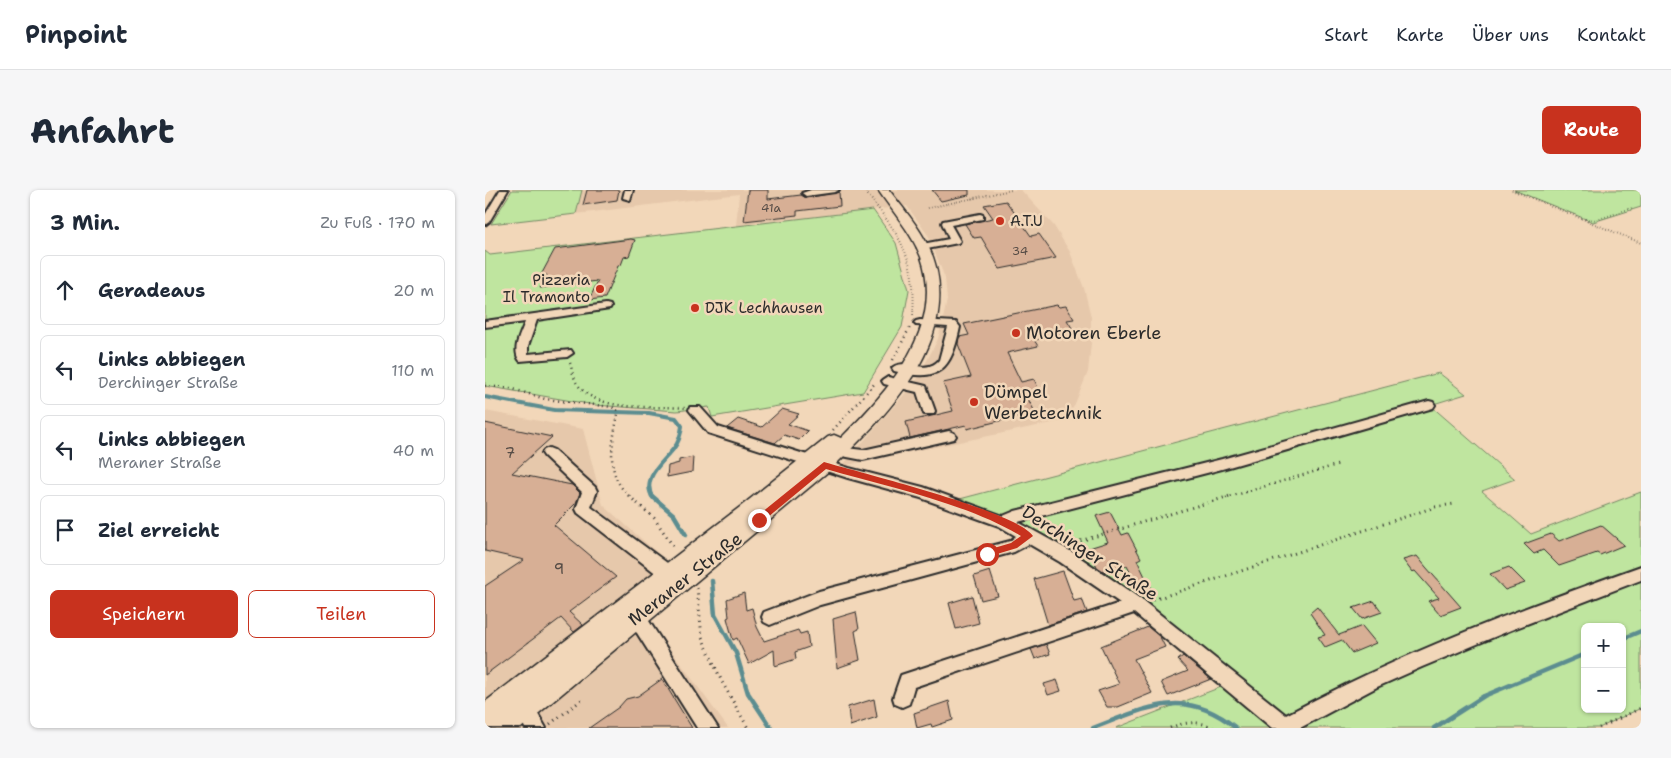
<!DOCTYPE html>
<html lang="de">
<head>
<meta charset="utf-8">
<style>
  body { margin:0; font-family:"Shantell Sans",sans-serif; background:#f6f6f7; color:#1f2937 }
  .controls { position:absolute; right:15px; bottom:15px; display:grid; overflow:hidden; border-radius:8px; box-shadow:0 1px 4px #0004 }
  .controls button { width:45px; height:45px; display:grid; place-items:center; padding:0; border:0; border-bottom:1px solid #e0e1e3; background:#fff; color:#1f2937; font:25px sans-serif }
  .stop { position:absolute; width:15px; height:15px; margin:-11px; border:4px solid #c8321e; border-radius:50%; background:#fff }
  .stop.end { background:#c8321e; border-color:#fff; box-shadow:0 1px 5px #0008 }
  .list { margin:0; padding:0; list-style:none }
  h2 { display:flex; justify-content:space-between; align-items:center; height:65px; margin:0; padding:0 20px; font-size:21px }
  h2 small { font-size:16px; font-weight:400; color:#747a83 }
  .list li { display:grid; grid-template-columns:32px 1fr auto; gap:15px; align-items:center; box-sizing:border-box; height:70px; margin:0 10px 10px; padding:0 10px; border:1px solid #e0e1e3; border-radius:8px }
  .list b { display:block; font-size:19px; white-space:nowrap }
  .list p { margin:0; font-size:16px; white-space:nowrap; color:#747a83 }
  .list em { font-size:16px; font-style:normal; color:#747a83 }
  .actions { display:flex; gap:10px; padding:15px 20px }
  .actions a { flex:1; padding:11px 0; border:1px solid #c8321e; border-radius:8px; text-align:center; font-size:18px; color:#c8321e }
  .actions .main { background:#c8321e; color:#fff }
  .icon { flex:none; width:28px; height:28px; fill:none; stroke:currentColor; stroke-width:2; stroke-linecap:round; stroke-linejoin:round }
  .map { position:relative; flex:none; width:1156px; height:538px; overflow:hidden; border-radius:8px }
  header { display:flex; align-items:center; gap:30px; box-sizing:border-box; height:70px; padding:0 25px; background:#fff; border-bottom:1px solid #e0e1e3 }
  header strong { font-size:24px }
  nav { display:flex; gap:28px; margin-inline-start:auto; font-size:18px }
  .intro { display:flex; align-items:center; justify-content:space-between; box-sizing:border-box; height:120px; padding:0 30px }
  h1 { margin:0; font-size:35px }
  .button { padding:12px 22px; border-radius:8px; background:#c8321e; color:#fff; font-size:18px; font-weight:700 }
  main { display:flex; gap:30px; padding:0 30px }
  aside { flex:1; background:#fff; border-radius:8px; box-shadow:0 1px 4px #0004 }
  .map>svg:first-child { display:block }
  .built { fill:#e6c8ab }
  .green { fill:#bfe59f; stroke:#758865; fill-rule:evenodd }
  .lines { fill:none; stroke-linecap:round; stroke-linejoin:round }
  .stream-far1 { stroke:#5c8d90; stroke-width:4 }
  .stream { stroke:#5c8d90; stroke-width:4.5 }
  .building { fill:#d7af95; stroke:#2b2b2b }
  .minor-casing { stroke:#2b2b2b; stroke-width:4 }
  .major-casing { stroke:#2b2b2b; stroke-width:3 }
  .path-far2 { stroke:#2b2b2b; stroke-width:2; stroke-dasharray:0.5 2.5; stroke-linecap:butt }
  .path-far1 { stroke:#2b2b2b; stroke-width:2.5; stroke-dasharray:1 4; stroke-linecap:butt }
  .path { stroke:#2b2b2b; stroke-width:3; stroke-dasharray:1 4.5; stroke-linecap:butt }
  .minor { fill:#f2d7b9; fill-rule:evenodd }
  .major { fill:#f2d7b9; fill-rule:evenodd }
  .route { fill:#c8321e }
  .poi-dot { fill:#c8321e; stroke:#f2d7b9; stroke-width:2 }
  .labels { text-anchor:middle; stroke-width:5; stroke-linejoin:round; paint-order:stroke }
  .far-number-label { font-size:12px; fill:#564c46 }
  .far-poi-label { font-size:15px; fill:#2b2b2b; stroke:#f2d7b9; text-anchor:start }
  .number-label { font-size:15px; fill:#564c46 }
  .poi-label { font-size:18px; fill:#2b2b2b; stroke:#f2d7b9; text-anchor:start }
  .street-label { font-size:18px; fill:#2b2b2b; stroke:#f2d7b9 }
</style>
</head>
<body>
<header>
<strong>Pinpoint</strong>
<nav><a>Start</a><a>Karte</a><a>Über uns</a><a>Kontakt</a></nav>
</header>
<div class="intro"><h1>Anfahrt</h1><a class="button">Route</a></div>
<main>
<aside>
<h2>3 Min.<small>Zu Fuß · 170 m</small></h2>
<ul class="list">
<li><svg class="icon" aria-label="ahead" viewBox="0 0 24 24"><path d="M12 20V5M6 11l6-6 6 6"/></svg><div><b>Geradeaus</b></div><em>20 m</em></li>
<li><svg class="icon" aria-label="left" viewBox="0 0 24 24"><path d="M17 20v-9H6M10 6l-5 5 5 5"/></svg><div><b>Links abbiegen</b><p>Derchinger Straße</p></div><em>110 m</em></li>
<li><svg class="icon" aria-label="left" viewBox="0 0 24 24"><path d="M17 20v-9H6M10 6l-5 5 5 5"/></svg><div><b>Links abbiegen</b><p>Meraner Straße</p></div><em>40 m</em></li>
<li><svg class="icon" aria-label="arrive" viewBox="0 0 24 24"><path d="M6 21V4h12l-3 4 3 4H6"/></svg><div><b>Ziel erreicht</b></div></li>
</ul>
<div class="actions"><a class="main">Speichern</a><a>Teilen</a></div>
</aside>
<div class="map">
<svg width="1156" height="538" viewBox="0 0 1156 538">
  <rect width="100%" height="100%" fill="#f2d7b9"/>
  <filter id="ink" filterUnits="userSpaceOnUse"><feTurbulence type="fractalNoise" baseFrequency=".02" numOctaves="2"/><feDisplacementMap in="SourceGraphic" scale="10" xChannelSelector="R" yChannelSelector="G"/><feConvolveMatrix kernelMatrix="1 2 1 2 8 2 1 2 1" color-interpolation-filters="sRGB"/></filter>
  <g filter="url(#ink)">
    <g class="built">
      <path d="M 97,0 L 536,0 L 569,36 L 585,62 L 599,98 L 606,127 L 606,153 L 603,182 L 589,216 L 581,230 L 357,276 L 432,190 L 453,149 L 458,129 L 462,110 L 460,88 L 443,45 L 422,16 L 251,36 L 254,4 L 91,24 Z"/>
      <path d="M 0,221 L 98,239 L 118,315 L 178,368 L 167,434 L 243,538 L 0,538 Z"/>
    </g>
    <g class="green">
      <path d="M 27,0 L 97,0 L 91,24 L 6,34 Z"/>
      <path d="M 1029,0 L 1156,0 L 1156,17 L 1108,32 Z"/>
      <path d="M 388,20 L 411,53 L 424,100 L 417,137 L 378,202 L 227,227 L 224,217 L 192,221 L 110,215 L 0,196 L 0,61 L 5,65 Z"/>
      <path d="M 954,183 L 981,204 L 945,215 L 1030,289 L 997,301 L 1046,344 L 1156,302 L 1156,383 L 1001,442 L 800,536 L 651,415 L 471,310 Z"/>
      <path d="M 1156,390 L 1156,518 L 1114,538 L 821,538 L 821,531 L 934,478 L 1006,447 ZM 1100,437 L 1137,437 L 1137,519 L 1100,519 Z"/>
      <path d="M 741,495 L 794,538 L 631,538 Z"/>
    </g>
    <g class="lines">
      <path class="stream-far1" d="M 0,207 L 69,220 L 164,223 L 191,228 L 197,236 C 196,244 194,252 189,258 C 179,272 155,288 168,308"/>
      <g class="stream">
        <path d="M 167,306 L 189,325 L 201,345"/>
        <path d="M 227,391 L 230,425 L 251,463 L 263,503 L 286,538"/>
        <path d="M 1137,449 L 1156,441"/>
        <path d="M 608,538 C 662,518 700,496 751,538"/>
        <path d="M 949,538 L 999,506 L 1100,464"/>
      </g>
    </g>
    <g class="building">
      <path d="M 102,0 L 134,0 L 132,10 L 98,15 Z"/>
      <path d="M 263,0 L 283,0 L 283,9 L 316,5 L 321,8 L 354,2 L 355,16 L 312,21 L 312,25 L 259,31 Z"/>
      <path d="M 447,0 L 484,0 L 484,5 L 456,11 Z"/>
      <path d="M 521,11 L 546,46 L 554,44 L 571,68 L 515,79 L 496,47 L 489,48 L 480,34 L 508,28 L 499,15 Z"/>
      <path d="M 146,49 L 150,50 L 144,66 L 139,67 L 136,75 L 133,76 L 120,108 L 104,110 L 113,91 L 55,98 L 62,85 L 56,85 L 70,59 Z"/>
      <path d="M 572,115 L 574,117 L 581,116 L 589,129 L 582,130 L 589,141 L 549,150 L 553,156 L 522,163 L 536,192 L 549,189 L 556,204 L 542,207 L 550,222 L 482,239 L 481,235 L 425,248 L 421,232 L 468,221 L 458,193 L 486,187 L 473,154 L 474,147 L 484,145 L 479,134 Z"/>
      <path d="M 297,219 L 314,224 L 303,234 L 323,241 L 314,250 L 299,245 L 290,253 L 242,238 L 253,229 L 277,237 Z"/>
      <path d="M 0,233 L 67,247 L 27,283 L 87,295 L 95,303 L 91,313 L 69,335 L 131,387 L 84,422 L 98,435 L 89,442 L 76,428 L 0,485 L 0,396 L 39,370 L 0,361 Z"/>
      <path d="M 208,267 L 207,282 L 182,287 L 183,276 L 194,273 L 194,270 Z"/>
      <path d="M 625,322 L 637,345 L 643,343 L 656,368 L 652,370 L 666,399 L 655,402 L 642,376 L 620,382 L 612,377 L 604,358 L 623,352 L 611,326 Z"/>
      <path d="M 1116,335 L 1139,355 L 1115,365 L 1112,363 L 1074,376 L 1058,360 L 1049,364 L 1039,354 L 1066,344 L 1074,351 Z"/>
      <path d="M 932,366 L 941,377 L 976,417 L 955,425 L 943,411 L 954,408 L 930,381 L 927,382 L 918,370 Z"/>
      <path d="M 1024,377 L 1040,393 L 1020,400 L 1005,384 Z"/>
      <path d="M 505,381 L 513,406 L 496,410 L 489,386 Z"/>
      <path d="M 578,381 L 589,411 L 597,409 L 602,422 L 563,435 L 549,389 Z"/>
      <path d="M 259,403 L 261,420 L 267,418 L 272,437 L 279,451 L 313,440 L 315,444 L 322,442 L 324,457 L 310,462 L 311,469 L 290,476 L 289,460 L 264,474 L 252,448 L 248,450 L 242,428 L 244,427 L 242,409 Z"/>
      <path d="M 487,406 L 494,433 L 471,439 L 464,413 Z"/>
      <path d="M 889,411 L 897,422 L 877,429 L 868,418 Z"/>
      <path d="M 832,417 L 854,445 L 877,436 L 891,453 L 867,463 L 857,450 L 840,457 L 833,447 L 840,445 L 825,423 Z"/>
      <path d="M 371,422 L 374,439 L 370,441 L 375,470 L 352,478 L 348,429 Z"/>
      <path d="M 663,437 L 675,447 L 680,457 L 649,469 L 667,503 L 633,517 L 622,517 L 613,501 L 634,494 L 616,456 Z"/>
      <path d="M 561,454 L 565,464 L 550,469 L 546,459 Z"/>
      <path d="M 698,466 L 726,489 L 683,506 L 676,492 L 703,481 L 693,470 Z"/>
      <path d="M 177,489 L 207,538 L 104,538 L 134,517 L 141,509 L 153,506 Z"/>
      <path d="M 572,490 L 576,501 L 563,505 L 559,494 Z"/>
      <path d="M 389,509 L 392,527 L 365,536 L 363,517 Z"/>
      <path d="M 464,511 L 468,530 L 447,537 L 446,534 L 432,538 L 429,523 Z"/>
    </g>
    <g class="lines">
      <g class="minor-casing">
        <g id="minor">
          <path d="M 15,0 L 23,0 L 4,32 L 0,35 L 0,25 Z"/>
          <path d="M 140,0 L 148,0 L 145,10 L 138,8 Z"/>
          <path d="M 326,0 L 354,0 L 350,2 L 321,6 L 317,3 Z"/>
          <path d="M 495,24 L 498,25 L 498,29 L 466,35 L 475,51 L 473,53 L 437,60 L 432,57 L 437,54 L 464,49 L 457,33 L 458,31 Z"/>
          <path d="M 121,114 L 125,115 L 126,117 L 125,119 L 52,130 L 43,156 L 43,164 L 86,160 L 88,163 L 82,167 L 35,171 C 26,160 36,143 40,132 L 0,137 L 0,131 Z"/>
          <path d="M 435,130 L 471,132 L 475,137 C 466,180 455,193 409,181 L 407,178 C 418,167 440,186 454,170 L 463,137 L 431,135 L 429,133 L 431,131 Z"/>
          <path d="M 403,187 L 441,196 L 450,221 L 449,224 L 439,224 L 432,202 L 399,194 L 397,191 Z"/>
          <path d="M 944,211 L 948,212 L 950,215 L 948,218 L 737,279 L 533,332 L 587,362 L 657,410 L 801,525 C 914,464 1035,419 1156,376 L 1156,390 L 1026,440 L 937,477 L 892,497 L 815,538 L 787,538 L 649,423 L 429,497 L 424,514 L 417,517 L 410,514 L 408,508 L 416,485 L 635,413 L 575,372 L 544,354 L 529,362 L 335,415 L 285,435 L 279,432 L 277,427 L 279,422 L 334,401 L 525,351 L 531,346 L 514,336 L 436,308 L 363,288 L 223,243 L 204,220 L 205,217 L 215,217 L 233,237 L 364,278 L 438,297 L 518,326 L 530,321 L 737,269 Z"/>
          <path d="M 464,241 L 469,243 L 471,246 L 469,249 L 378,270 L 352,265 L 340,259 L 338,256 L 340,253 L 345,251 L 361,258 L 378,260 Z"/>
          <path d="M 64,258 L 69,260 L 110,297 L 112,301 L 106,317 L 189,378 L 191,383 L 189,388 L 183,390 L 177,388 L 93,323 L 91,319 L 97,302 L 59,266 L 57,263 L 59,260 Z"/>
          <path d="M 149,421 L 164,431 L 233,538 L 212,538 L 152,443 L 143,434 L 141,429 L 143,424 Z"/>
          <path d="M 39,510 L 46,512 L 61,538 L 40,538 L 30,519 L 32,512 Z"/>
        </g>
      </g>
      <g class="major-casing">
        <path id="major" d="M 393,0 L 404,0 C 422,23 444,48 451,77 C 471,159 398,228 345,280 L 36,538 L 0,538 L 0,512 L 255,317 L 343,247 L 349,245 L 356,248 C 402,202 461,138 436,67 C 426,42 408,22 393,0 Z"/>
      </g>
      <g class="path-far2">
        <path d="M 379,0 C 414,45 432,66 428,125"/>
        <path d="M 1027,0 L 1156,53"/>
        <path d="M 443,18 L 526,0"/>
        <path d="M 1100,29 L 1111,30 L 1147,18"/>
      </g>
      <g class="path-far1">
        <path d="M 408,170 L 425,137"/>
        <path d="M 85,173 C 87,179 88,186 91,192 C 110,224 168,215 200,218"/>
        <path d="M 0,196 L 25,198 L 60,209 L 127,217 L 132,220 L 133,224 C 127,255 119,284 146,308"/>
        <path d="M 348,240 L 391,192"/>
        <path d="M 741,308 L 855,274"/>
      </g>
      <g class="path">
        <path d="M 144,306 L 169,328 L 190,359"/>
        <path d="M 585,354 L 745,306"/>
        <path d="M 212,398 L 217,447 L 237,492 L 263,538"/>
        <path d="M 668,410 L 950,317 L 969,314"/>
        <path d="M 65,534 L 99,508"/>
        <path d="M 685,538 C 700,532 713,530 728,538"/>
        <path d="M 1114,538 L 1156,518"/>
      </g>
      <use href="#minor" class="minor"/>
      <use href="#major" class="major"/>
    </g>
  </g>
  <path class="route" d="M 339,272 C 376,283 531,321 548,346 L 532,358 L 502,367 L 497,364 L 499,361 L 526,353 L 536,346 C 481,313 403,297 341,279 L 277,332 L 271,332 L 271,327 Z"/>
  <g class="poi-dot">
    <circle cx="515" cy="31" r="5"/>
    <circle cx="115" cy="99" r="5"/>
    <circle cx="210" cy="118" r="5"/>
    <circle cx="531" cy="143" r="5"/>
    <circle cx="489" cy="212" r="5"/>
  </g>
  <g class="labels">
    <g class="far-number-label">
      <text x="286" y="22">41a</text>
      <text x="535" y="65">34</text>
    </g>
    <g class="far-poi-label">
      <text x="525" y="36">A.T.U</text>
      <text x="105" y="95" text-anchor="end">Pizzeria<tspan x="105" dy="17">Il Tramonto</tspan></text>
      <text x="220" y="123">DJK Lechhausen</text>
    </g>
    <g class="number-label">
      <text x="25" y="268">7</text>
      <text x="74" y="384">9</text>
    </g>
    <g class="poi-label">
      <text x="541" y="149">Motoren Eberle</text>
      <text x="499" y="208">Dümpel<tspan x="499" dy="21">Werbetechnik</tspan></text>
    </g>
    <g class="street-label">
      <text transform="translate(605 363) rotate(33)" y="6">Derchinger Straße</text>
      <text transform="translate(200 389) rotate(-38)" y="6">Meraner Straße</text>
    </g>
  </g>
</svg>
<div class="controls">
<button>+</button>
<button>−</button>
</div>
<div class="stop" style="left:502px;top:364px"></div>
<div class="stop end" style="left:274px;top:330px"></div>
</div>
</main>
</body>
</html>
